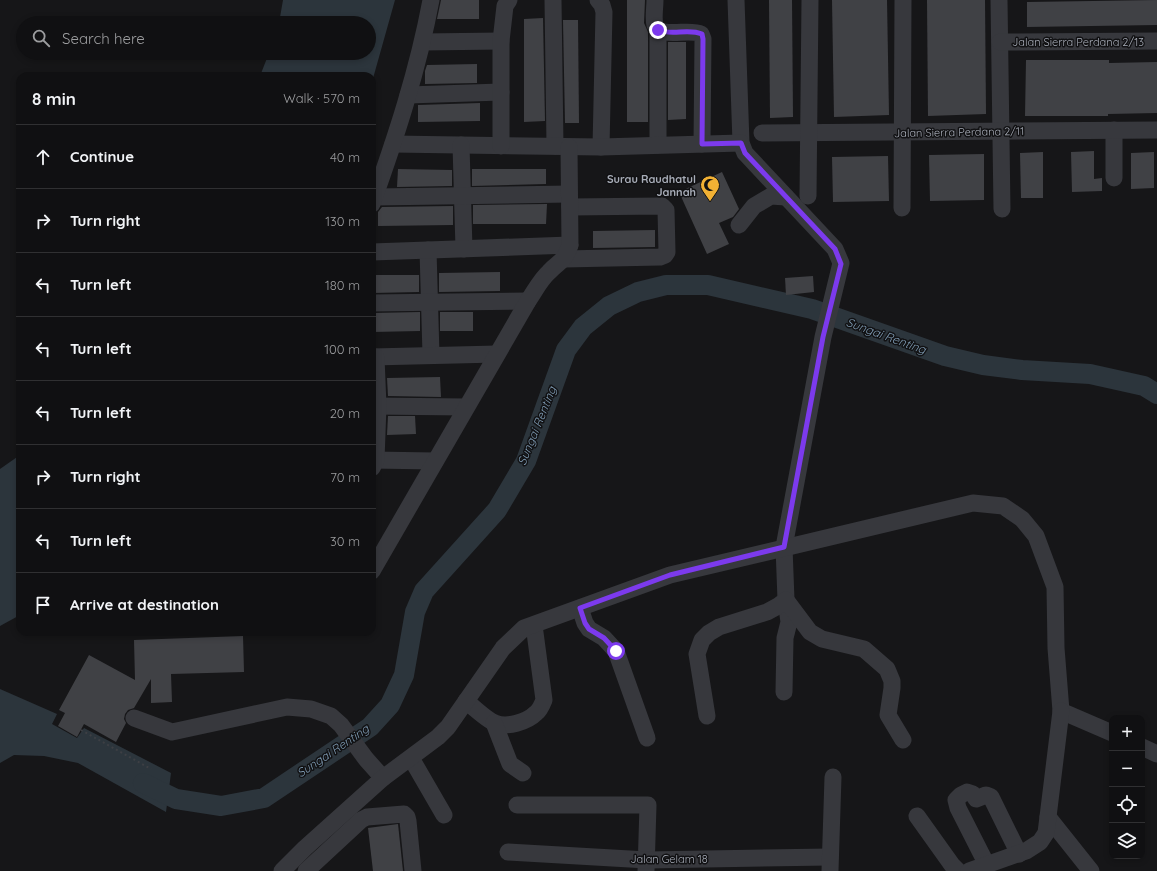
<!DOCTYPE html>
<html lang="en">
<head>
<meta charset="utf-8">
<style>
  body { margin:0; font-family:Quicksand,sans-serif; background:#19191b; color:#f1f3f6 }
  .controls { position:absolute; right:12px; bottom:12px; display:grid; overflow:hidden; border-radius:8px; box-shadow:0 2px 6px #0003 }
  .controls button { width:36px; height:36px; display:grid; place-items:center; padding:0; border:0; border-bottom:1px solid #303032; background:#101012; color:#f1f3f6; font:20px sans-serif }
  .stop { position:absolute; width:12px; height:12px; margin:-9px; border:3px solid #7c3aed; border-radius:50%; background:#fff }
  .stop.end { background:#7c3aed; border-color:#fff; box-shadow:0 1px 4px #0008 }
  .list { margin:0; padding:0; list-style:none }
  h2 { display:flex; justify-content:space-between; align-items:center; height:52px; margin:0; padding:0 16px; font-size:17px }
  h2 small { font-size:13px; font-weight:400; color:#9c9d9f }
  .list li { display:grid; grid-template-columns:26px 1fr auto; gap:12px; align-items:center; box-sizing:border-box; height:64px; padding:0 16px; border-top:1px solid #303032 }
  .list b { display:block; font-size:15px; white-space:nowrap }
  .list em { font-size:13px; font-style:normal; color:#9c9d9f }
  .icon { flex:none; width:22px; height:22px; fill:none; stroke:currentColor; stroke-width:2; stroke-linecap:round; stroke-linejoin:round }
  .map { position:relative; flex:none; width:1157px; height:871px; overflow:hidden }
  .search { position:absolute; background:#101012; box-shadow:0 2px 6px #0003; left:16px; top:16px; width:360px; height:44px; display:flex; align-items:center; gap:10px; box-sizing:border-box; padding:0 14px; border-radius:22px; color:#9c9d9f; font-size:15px }
  .panel { position:absolute; background:#101012; box-shadow:0 2px 6px #0003; left:16px; top:72px; width:360px; height:564px; border-radius:12px }
  .map>svg:first-child { display:block }
  .water { fill:#2c353c }
  .lines { fill:none; stroke-linecap:round; stroke-linejoin:round }
  .river { stroke:#2c353c; stroke-width:20 }
  .building { fill:#404145 }
  .path { stroke:#3d3f44; stroke-width:2; stroke-dasharray:2 3; stroke-linecap:butt }
  .minor { stroke:#37383d; stroke-width:17 }
  .route { stroke:#7c3aed; stroke-width:5 }
  .labels { text-anchor:middle; stroke-width:3; stroke-linejoin:round; paint-order:stroke }
  .street-label { font-size:11px; fill:#a8adb8; stroke:#111113 }
  .poi-label { font-size:11px; font-weight:bold; fill:#a8adb8; stroke:#111113; text-anchor:end }
  .water-label { font-size:12px; font-style:italic; fill:#7f9bb3; stroke:#111113 }
</style>
</head>
<body>
<div class="map">
<svg width="1157" height="871" viewBox="0 0 1157 871">
  <rect width="100%" height="100%" fill="#161618"/>
  <g class="water">
    <path d="M 283,0 L 395,0 L 372,82 L 372,76 L 260,76 L 269,53 L 369,53 L 369,23 L 279,23 Z"/>
    <path d="M 20,455 L 20,615 L 0,626 L 0,469 Z"/>
    <path d="M 0,689 L 57,714 L 52,724 L 77,738 L 84,728 L 171,773 L 166,812 L 78,763 L 44,756 L 14,755 L 0,763 Z"/>
  </g>
  <g class="lines">
    <path class="river" d="M 143,783 L 176,799 L 221,806 L 264,798 L 370,727 L 390,705 L 404,675 L 415,612 L 424,591 L 497,510 L 526,461 L 566,350 L 583,327 L 609,306 L 638,292 L 666,285 L 708,285 L 812,309 L 945,356 L 983,365 L 1022,370 L 1090,374 L 1144,386 L 1157,394"/>
  </g>
  <g class="building">
    <path d="M 441,0 L 479,0 L 479,19 L 437,19 Z"/>
    <path d="M 627,0 L 645,0 L 644,23 L 648,32 L 648,122 L 627,122 Z"/>
    <path d="M 769,0 L 792,0 L 793,117 L 770,118 Z"/>
    <path d="M 832,0 L 887,0 L 889,115 L 834,117 Z"/>
    <path d="M 927,0 L 985,0 L 986,114 L 928,116 Z"/>
    <path d="M 1157,0 L 1157,25 L 1027,27 L 1027,2 Z"/>
    <path d="M 543,18 L 545,121 L 524,122 L 524,19 Z"/>
    <path d="M 563,20 L 578,20 L 579,123 L 565,123 Z"/>
    <path d="M 668,42 L 686,42 L 686,119 L 668,120 Z"/>
    <path d="M 1026,60 L 1109,60 L 1109,63 L 1157,62 L 1157,113 L 1108,114 L 1108,116 L 1025,116 Z"/>
    <path d="M 477,64 L 477,83 L 425,84 L 425,71 L 427,65 Z"/>
    <path d="M 480,103 L 480,121 L 418,122 L 418,105 Z"/>
    <path d="M 1094,151 L 1094,179 L 1102,178 L 1102,191 L 1072,192 L 1071,152 Z"/>
    <path d="M 1043,152 L 1043,198 L 1021,198 L 1020,153 Z"/>
    <path d="M 1154,152 L 1154,188 L 1131,189 L 1131,153 Z"/>
    <path d="M 984,154 L 984,200 L 930,201 L 929,155 Z"/>
    <path d="M 888,156 L 889,201 L 833,202 L 832,157 Z"/>
    <path d="M 398,169 L 452,170 L 452,186 L 397,187 Z"/>
    <path d="M 472,169 L 546,169 L 546,184 L 472,186 Z"/>
    <path d="M 722,172 L 739,209 L 733,217 L 719,223 L 729,244 L 707,254 L 679,192 Z"/>
    <path d="M 547,204 L 546,224 L 473,224 L 473,205 Z"/>
    <path d="M 453,206 L 453,225 L 378,226 L 378,212 L 382,207 Z"/>
    <path d="M 655,230 L 655,247 L 593,248 L 593,231 Z"/>
    <path d="M 500,272 L 500,291 L 439,292 L 439,273 Z"/>
    <path d="M 372,275 L 419,275 L 419,292 L 372,293 Z"/>
    <path d="M 813,276 L 814,292 L 786,295 L 785,278 Z"/>
    <path d="M 420,312 L 420,331 L 372,332 L 372,313 Z"/>
    <rect x="440" y="312" width="33" height="19"/>
    <path d="M 440,377 L 441,397 L 388,396 L 387,378 Z"/>
    <path d="M 388,416 L 415,416 L 416,434 L 387,435 Z"/>
    <path d="M 243,636 L 244,672 L 171,674 L 172,702 L 151,703 L 151,679 L 134,708 L 128,710 L 125,714 L 124,719 L 126,723 L 116,742 L 84,724 L 77,737 L 58,726 L 65,713 L 59,710 L 89,655 L 135,680 L 134,640 Z"/>
    <path d="M 398,824 L 403,871 L 373,871 L 368,828 Z"/>
  </g>
  <g class="lines">
    <path class="path" d="M 81,730 L 151,769"/>
    <g class="minor">
      <path d="M 553,0 L 555,146"/>
      <path d="M 598,0 L 602,5 L 604,12 L 601,147"/>
      <path d="M 655,0 C 655,8 653,18 655,25 C 660,39 689,28 701,34 L 703,39 L 702,144"/>
      <path d="M 736,0 L 741,143 L 745,153 L 835,249 L 841,263 L 823,337 L 784,547 L 786,600 L 789,622 L 785,638 L 784,692"/>
      <path d="M 999,0 L 1002,209"/>
      <path d="M 658,30 L 658,145"/>
      <path d="M 423,42 L 501,41"/>
      <path d="M 1000,42 L 1157,41"/>
      <path d="M 408,95 L 501,92"/>
      <path d="M 1114,130 L 1114,178"/>
      <path d="M 762,133 L 1157,130"/>
      <path d="M 393,144 L 601,147 L 741,143"/>
      <path d="M 461,145 L 464,249"/>
      <path d="M 501,146 L 501,41 L 505,6 L 509,0"/>
      <path d="M 808,196 L 810,0"/>
      <path d="M 375,197 L 569,194"/>
      <path d="M 372,204 C 396,137 418,70 431,0"/>
      <path d="M 902,208 L 903,0"/>
      <path d="M 739,225 L 754,206 L 771,196 L 786,197"/>
      <path d="M 428,250 L 431,355"/>
      <path d="M 372,252 L 570,245"/>
      <path d="M 564,259 L 660,257 L 665,255 L 667,252 L 666,210 L 662,206 L 570,207"/>
      <path d="M 372,303 L 528,301"/>
      <path d="M 372,357 L 497,354"/>
      <path d="M 372,406 L 466,407"/>
      <path d="M 372,460 L 435,461"/>
      <path d="M 372,468 L 376,460 L 378,406 L 376,357"/>
      <path d="M 372,571 L 528,301 C 535,291 540,280 549,272 C 560,260 564,263 570,245 L 569,147"/>
      <path d="M 580,608 L 585,623 L 589,629 L 604,638 L 616,651 L 647,738"/>
      <path d="M 466,701 C 473,707 488,721 495,723 C 507,728 527,722 536,713 C 540,710 542,705 544,700 L 534,625"/>
      <path d="M 707,716 L 697,654 L 702,640 L 709,633 L 719,627 L 767,612 L 778,606 L 786,600 L 810,632 L 822,639 L 864,649 L 887,669 L 892,681 L 892,688 L 888,715 L 903,740"/>
      <path d="M 134,718 L 172,732 L 287,707 L 311,709 L 331,716 L 341,725 L 366,759 L 383,778"/>
      <path d="M 494,723 L 510,764 L 523,773"/>
      <path d="M 1142,747 L 1157,754"/>
      <path d="M 411,758 L 444,815"/>
      <path d="M 517,805 L 648,805 L 646,871"/>
      <path d="M 917,816 L 952,865 L 958,871"/>
      <path d="M 1048,817 L 1091,871"/>
      <path d="M 508,852 L 647,860 L 830,857"/>
      <path d="M 987,865 L 958,808 L 956,800 L 961,795 L 967,792 L 973,794 L 976,799 L 986,795 L 991,797 L 1019,854"/>
      <path d="M 282,871 L 305,848 L 383,778 L 438,737 L 448,727 L 503,648 L 524,628 L 670,575 L 973,503 L 1003,506 L 1022,519 L 1036,536 L 1055,587 L 1056,648 L 1061,711 L 1112,733"/>
      <path d="M 306,871 L 361,820 L 367,817 L 404,814 L 407,817 L 408,821 L 413,871"/>
      <path d="M 830,871 L 833,777"/>
      <path d="M 969,871 L 1026,851 L 1040,842 L 1046,833 L 1061,711"/>
    </g>
  </g>
  <g class="lines">
    <path class="route" d="M 616,651 L 604,638 L 589,629 L 585,623 L 580,608 L 670,575 L 784,547 L 823,337 L 841,264 L 835,249 L 745,153 L 741,143 L 702,144 L 703,39 L 702,34 C 688,28 672,36 658,30"/>
  </g>
  <defs>
    <g id="mosque-pin" transform="scale(1)"><path d="M0 17L-7.5 6A9.5 9.5 0 1 1 7.5 6Z" fill="#f2b134" stroke="#111113"/><path d="M3.5-4.9A6 6 0 1 0 3.5 4.9A5 5 0 1 1 3.5-4.9Z" fill="#111"/></g>
  </defs>
  <g fill-rule="evenodd">
    <use href="#mosque-pin" x="710" y="185"/>
  </g>
  <g class="labels">
    <g class="street-label">
      <text x="1078" y="46">Jalan Sierra Perdana 2/13</text>
      <text transform="translate(959 132) rotate(-1)" y="4">Jalan Sierra Perdana 2/11</text>
      <text x="669" y="863">Jalan Gelam 18</text>
    </g>
    <g class="poi-label">
      <text x="696" y="183">Surau Raudhatul<tspan x="696" dy="13">Jannah</tspan></text>
    </g>
    <g class="water-label">
      <text transform="translate(886 336) rotate(20)" y="4">Sungai Renting</text>
      <text transform="translate(537 426) rotate(-68)" y="4">Sungai Renting</text>
      <text transform="translate(333 751) rotate(-34)" y="4">Sungai Renting</text>
    </g>
  </g>
</svg>
<div class="controls">
<button>+</button>
<button>−</button>
<button><svg class="icon" aria-label="locate" viewBox="0 0 24 24"><circle cx="12" cy="12" r="6"/><path d="M12 2v4M12 18v4M2 12h4M18 12h4"/></svg></button>
<button><svg class="icon" aria-label="layers" viewBox="0 0 24 24"><path d="M12 4l9 5-9 5-9-5zM3 14l9 5 9-5"/></svg></button>
</div>
<div class="stop" style="left:616px;top:651px"></div>
<div class="stop end" style="left:658px;top:30px"></div>
<div class="search"><svg class="icon" aria-label="search" viewBox="0 0 24 24"><circle cx="10" cy="10" r="6"/><path d="M15 15l6 6"/></svg>Search here</div>
<section class="panel">
<h2>8 min<small>Walk · 570 m</small></h2>
<ul class="list">
<li><svg class="icon" aria-label="ahead" viewBox="0 0 24 24"><path d="M12 20V5M6 11l6-6 6 6"/></svg><div><b>Continue</b></div><em>40 m</em></li>
<li><svg class="icon" aria-label="right" viewBox="0 0 24 24"><path d="M7 20v-9h11M14 6l5 5-5 5"/></svg><div><b>Turn right</b></div><em>130 m</em></li>
<li><svg class="icon" aria-label="left" viewBox="0 0 24 24"><path d="M17 20v-9H6M10 6l-5 5 5 5"/></svg><div><b>Turn left</b></div><em>180 m</em></li>
<li><svg class="icon" aria-label="left" viewBox="0 0 24 24"><path d="M17 20v-9H6M10 6l-5 5 5 5"/></svg><div><b>Turn left</b></div><em>100 m</em></li>
<li><svg class="icon" aria-label="left" viewBox="0 0 24 24"><path d="M17 20v-9H6M10 6l-5 5 5 5"/></svg><div><b>Turn left</b></div><em>20 m</em></li>
<li><svg class="icon" aria-label="right" viewBox="0 0 24 24"><path d="M7 20v-9h11M14 6l5 5-5 5"/></svg><div><b>Turn right</b></div><em>70 m</em></li>
<li><svg class="icon" aria-label="left" viewBox="0 0 24 24"><path d="M17 20v-9H6M10 6l-5 5 5 5"/></svg><div><b>Turn left</b></div><em>30 m</em></li>
<li><svg class="icon" aria-label="arrive" viewBox="0 0 24 24"><path d="M6 21V4h12l-3 4 3 4H6"/></svg><div><b>Arrive at destination</b></div></li>
</ul>
</section>
</div>
</body>
</html>
